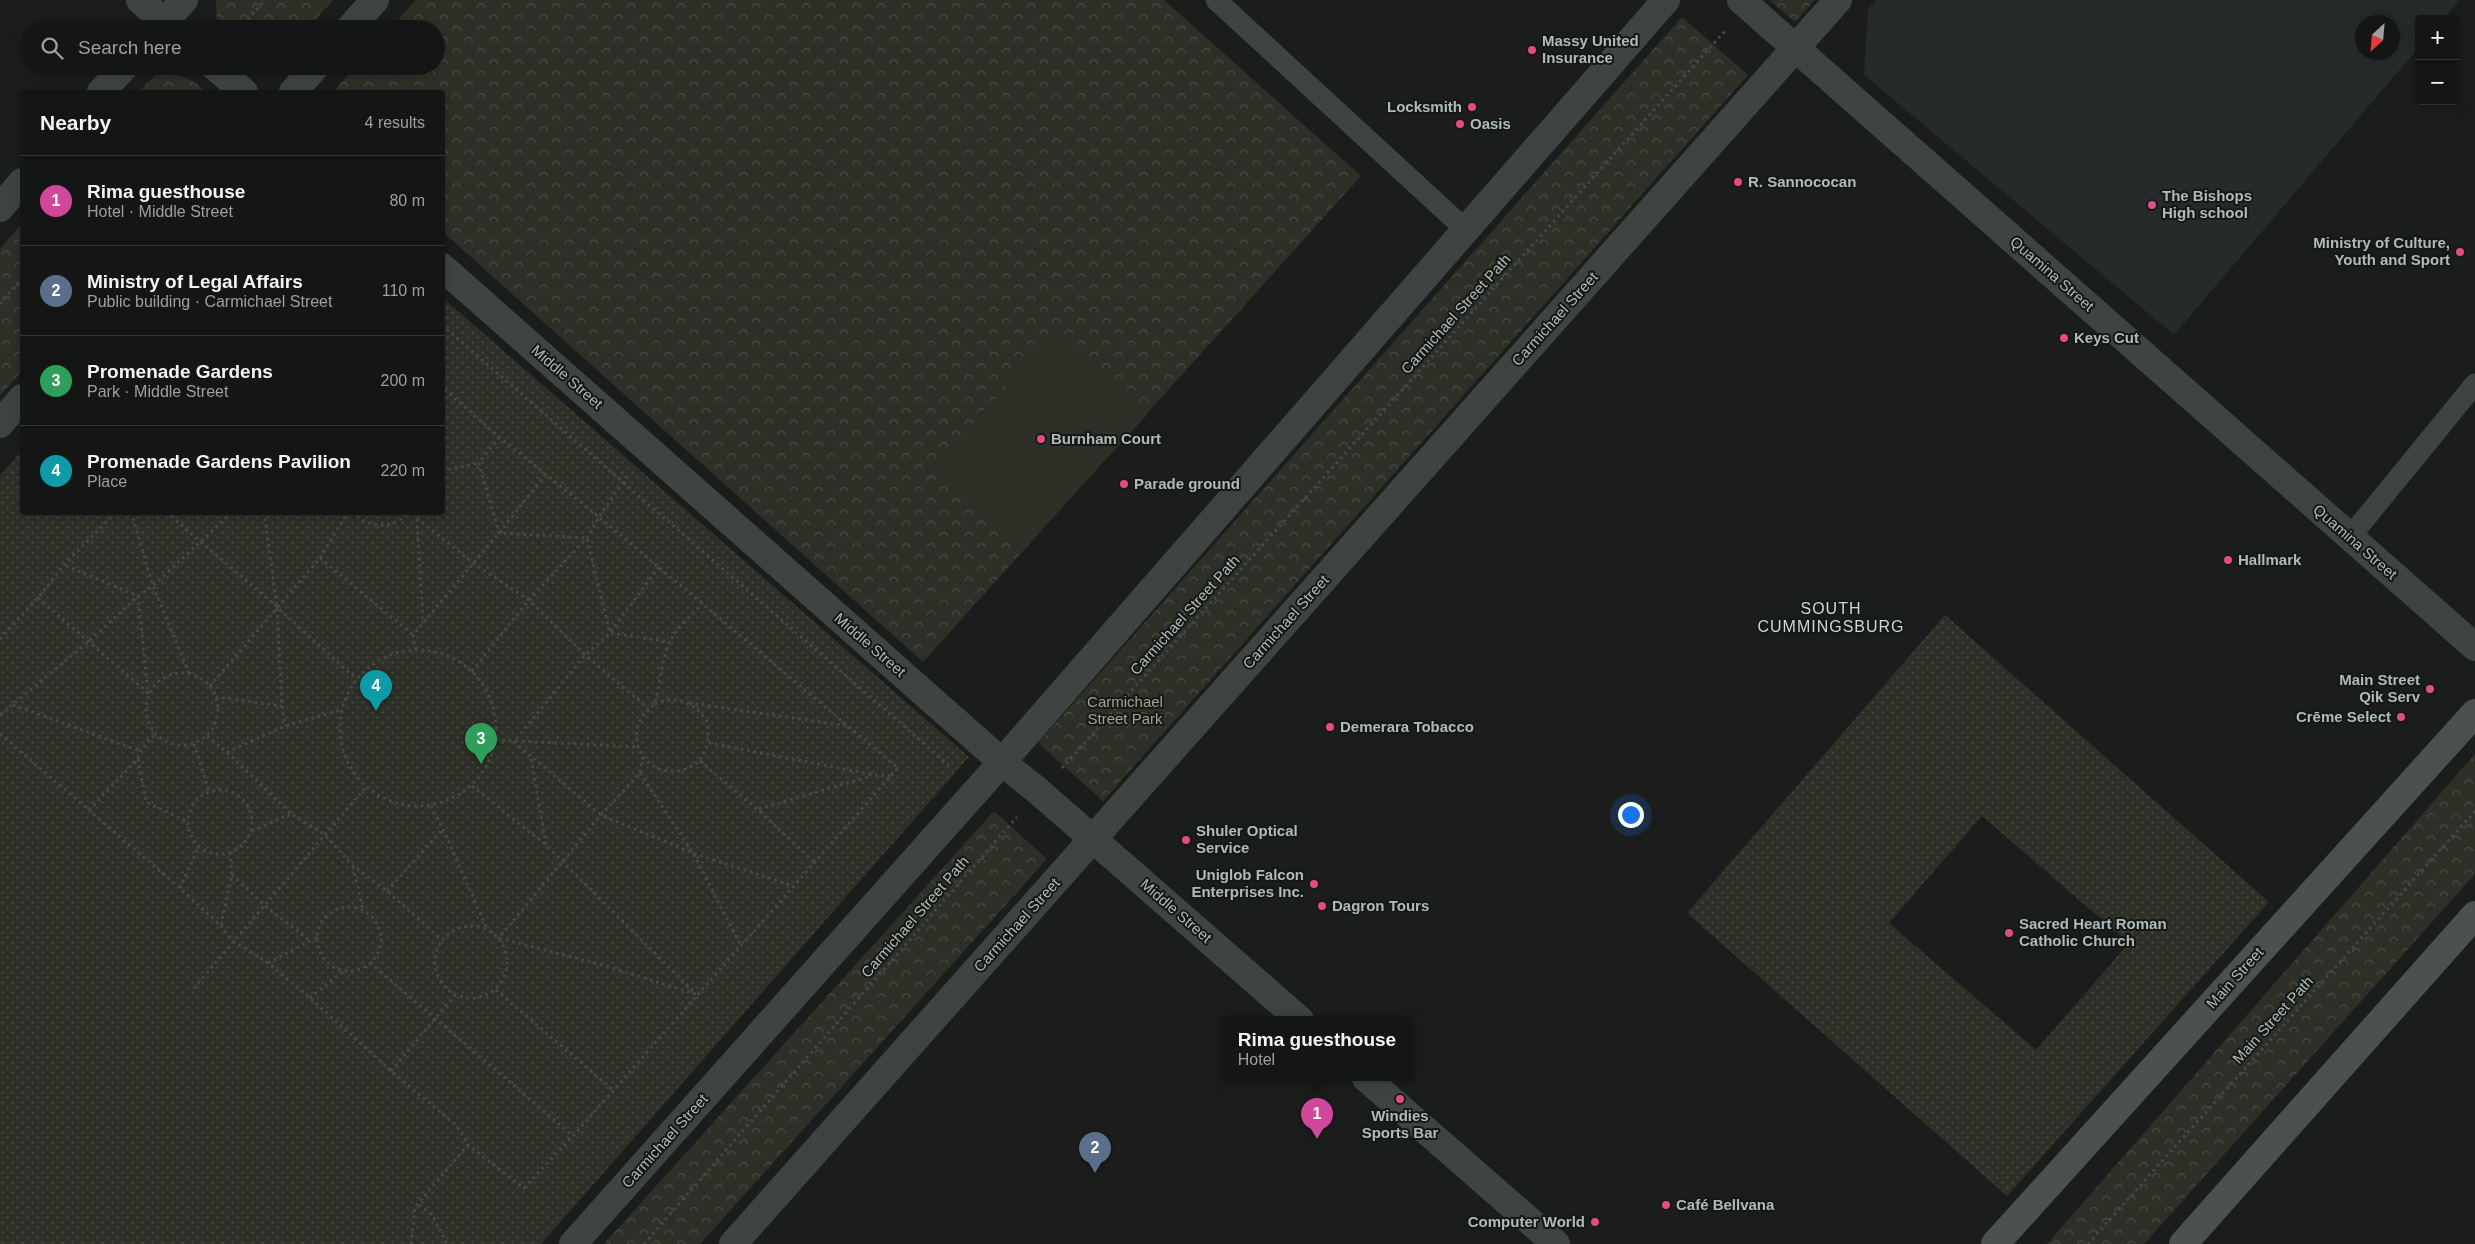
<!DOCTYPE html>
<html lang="en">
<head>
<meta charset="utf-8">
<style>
  body { margin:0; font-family:Helvetica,sans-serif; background:#1d1f1f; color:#f1f3f6 }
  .controls { position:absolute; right:15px; top:15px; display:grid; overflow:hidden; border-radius:5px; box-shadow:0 2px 8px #0003 }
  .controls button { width:45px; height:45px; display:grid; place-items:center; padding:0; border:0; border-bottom:1px solid #333535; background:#141616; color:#f1f3f6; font:25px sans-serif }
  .compass { position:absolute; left:2355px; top:15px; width:45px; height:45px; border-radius:50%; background:#141616; box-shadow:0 2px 8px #0003; rotate:206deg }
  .you { position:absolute; left:1630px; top:814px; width:18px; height:18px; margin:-12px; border:4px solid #fff; border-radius:50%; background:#1a73e8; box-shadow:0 0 0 8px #1a73e833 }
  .badge { display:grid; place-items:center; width:32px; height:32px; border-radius:50%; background:#b45309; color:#fff; font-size:16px; font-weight:700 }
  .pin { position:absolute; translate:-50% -41px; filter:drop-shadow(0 1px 2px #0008) }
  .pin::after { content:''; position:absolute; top:26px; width:18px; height:15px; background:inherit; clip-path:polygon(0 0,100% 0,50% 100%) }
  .popup { position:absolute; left:1221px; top:1016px; width:192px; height:65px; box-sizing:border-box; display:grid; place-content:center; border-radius:5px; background:#141616; filter:drop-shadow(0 1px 4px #0005); font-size:16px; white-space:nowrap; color:#9d9fa1 }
  .popup b { font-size:19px; color:#f1f3f6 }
  .popup::after { content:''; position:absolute; left:50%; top:100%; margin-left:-10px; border:10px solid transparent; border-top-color:#141616 }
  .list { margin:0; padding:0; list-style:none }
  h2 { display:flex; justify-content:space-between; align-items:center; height:65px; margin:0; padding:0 20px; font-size:21px }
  h2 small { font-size:16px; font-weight:400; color:#9d9fa1 }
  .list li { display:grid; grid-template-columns:32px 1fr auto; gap:15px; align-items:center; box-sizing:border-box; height:90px; padding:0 20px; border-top:1px solid #333535 }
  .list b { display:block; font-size:19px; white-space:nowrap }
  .list p { margin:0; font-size:16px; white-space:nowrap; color:#9d9fa1 }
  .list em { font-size:16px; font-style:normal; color:#9d9fa1 }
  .icon { flex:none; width:28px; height:28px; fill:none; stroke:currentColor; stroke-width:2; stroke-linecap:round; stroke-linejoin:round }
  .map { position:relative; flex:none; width:2475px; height:1244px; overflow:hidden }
  .search { position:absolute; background:#141616; box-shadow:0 2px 8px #0003; left:20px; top:20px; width:425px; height:55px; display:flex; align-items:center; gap:12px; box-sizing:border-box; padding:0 18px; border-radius:28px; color:#9d9fa1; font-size:19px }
  .panel { position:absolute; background:#141616; box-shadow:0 2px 8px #0003; left:20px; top:90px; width:425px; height:425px; border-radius:5px }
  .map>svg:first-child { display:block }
  .built { fill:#272a2a; fill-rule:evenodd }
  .forest { fill:url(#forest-crowns) }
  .garden { fill:url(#garden-dots); fill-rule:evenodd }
  .pitch { fill:#2e2f27 }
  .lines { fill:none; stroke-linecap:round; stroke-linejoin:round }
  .path { stroke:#444a48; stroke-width:3; stroke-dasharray:2.5 4; stroke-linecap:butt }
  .service { stroke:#3e4442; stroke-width:21 }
  .tertiary { stroke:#3e4442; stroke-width:28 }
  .secondary { stroke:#4a514f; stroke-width:28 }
  .poi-dot { fill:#e44b85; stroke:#161818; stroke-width:2 }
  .labels { text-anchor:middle; stroke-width:4; stroke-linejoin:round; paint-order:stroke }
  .poi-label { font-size:15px; font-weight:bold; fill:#aebbb7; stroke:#161818; text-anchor:start }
  .street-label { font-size:15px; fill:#aebbb7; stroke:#161818 }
  .park-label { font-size:15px; fill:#a4a487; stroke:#161818 }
  .neighbourhood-label { font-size:16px; letter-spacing:1px; fill:#cfd7d5; stroke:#161818 }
</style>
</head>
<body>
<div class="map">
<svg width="2475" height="1244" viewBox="0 0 2475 1244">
  <defs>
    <pattern id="forest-crowns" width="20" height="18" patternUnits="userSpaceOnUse" patternTransform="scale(1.25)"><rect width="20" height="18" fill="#2e2f27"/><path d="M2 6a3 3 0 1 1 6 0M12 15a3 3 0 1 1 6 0" fill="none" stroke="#4a4b44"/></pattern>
    <pattern id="garden-dots" width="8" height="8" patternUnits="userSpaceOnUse" patternTransform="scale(1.25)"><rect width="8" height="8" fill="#2e2f27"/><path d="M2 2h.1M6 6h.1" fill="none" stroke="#4a4b44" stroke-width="1.8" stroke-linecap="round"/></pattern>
  </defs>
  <rect width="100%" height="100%" fill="#1b1d1d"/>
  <path class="built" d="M 1876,0 L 2459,0 L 2443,19 L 2419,19 L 2419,47 L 2174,335 L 1864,75 L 1868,9 ZM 2362,22 L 2392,22 L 2392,52 L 2362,52 Z"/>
  <g class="forest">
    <path d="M 216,0 L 333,0 L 307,29 L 217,29 Z"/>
    <path d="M 416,0 L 1164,0 L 1361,176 L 923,662 L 443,232 L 442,92 L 333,92 L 356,66 L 436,66 L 436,29 L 390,29 Z"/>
    <path d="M 1769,0 L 1815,0 L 1795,22 Z"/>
    <path d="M 1682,17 L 1748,75 L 1103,801 L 1038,743 Z"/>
    <path d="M 158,73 C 176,74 193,77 205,92 L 138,92 Z"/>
    <path d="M 22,223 L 22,371 L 0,396 L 0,249 Z"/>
    <path d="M 2475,754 L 2475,874 L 2144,1244 L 2047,1244 Z"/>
    <path d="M 994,811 L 1047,859 L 700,1244 L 604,1244 Z"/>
  </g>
  <g class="garden">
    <path d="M 443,298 L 969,757 L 541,1244 L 0,1244 L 0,476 L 22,451 L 22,512 L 442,512 Z"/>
    <path d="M 1945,615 L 2269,902 L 2007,1196 L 1687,913 ZM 1982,816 L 2129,943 L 2036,1050 L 1889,923 Z"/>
  </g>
  <path class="pitch" d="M 1056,332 L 1147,415 L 1025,546 L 935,464 Z"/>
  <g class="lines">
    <g class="path">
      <path d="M 239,29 L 265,0"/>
      <path d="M 0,304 L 22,278"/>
      <path d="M 442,325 L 951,767"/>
      <path d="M 499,437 L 479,463 L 499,533 L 587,538 L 610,633 L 670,642"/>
      <path d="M 442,471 L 479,463"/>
      <path d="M 131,512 L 153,586 L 189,673"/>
      <path d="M 166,512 L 277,607 L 356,679"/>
      <path d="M 264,512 L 277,607 L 282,706 L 285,726"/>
      <path d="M 352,512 C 367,528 394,531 408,512"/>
      <path d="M 415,512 L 417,518 L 473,563 L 529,600 L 585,655 L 648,708"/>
      <path d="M 417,519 L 423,622"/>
      <path d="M 320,558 L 413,635"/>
      <path d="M 659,567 L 610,633 L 585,655 L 514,742 L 601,815 L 693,853 L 793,886"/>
      <path d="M 38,598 L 148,693 L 138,596 L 64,565"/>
      <path d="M 0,639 L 38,598 L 64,565 L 116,512"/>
      <circle cx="418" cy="728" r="78"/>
      <path d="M 416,650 L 413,635 L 499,533 L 545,475"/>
      <path d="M 472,671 L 529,600 L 587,538 L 599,517 L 628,475"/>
      <circle cx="182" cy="709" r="36"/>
      <path d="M 210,686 L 320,558 L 348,512"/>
      <path d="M 216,697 L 282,706"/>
      <path d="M 689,703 L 849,726"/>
      <path d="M 655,704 C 676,695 692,702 706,719 C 723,787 630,787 637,729 C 639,714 652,711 655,701 C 661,683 661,659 670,642 C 676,628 692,615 702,604"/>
      <path d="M 13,705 L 140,751"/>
      <path d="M 0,715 L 88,642 L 138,596 L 153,586 L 232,512"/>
      <path d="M 0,734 L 180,888 L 221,926 L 233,941 L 268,963 L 310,998 L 391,1071 L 457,1126 L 468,1145 L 524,1188 L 573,1136 L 898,768 L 599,517 L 499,437 L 442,387"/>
      <path d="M 207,736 L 227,752 L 291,814 L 324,834 L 353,866 L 387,891 L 442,940"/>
      <path d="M 496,740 L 638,747"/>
      <path d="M 709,743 L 875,775 L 891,776"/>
      <path d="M 194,744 L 209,791"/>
      <path d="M 227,752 L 285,726 L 341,710"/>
      <path d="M 643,757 L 640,773 L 601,815 L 499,938 L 602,965 L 696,994"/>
      <path d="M 138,759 L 146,802 L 188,822"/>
      <path d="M 531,759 L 546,844"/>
      <path d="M 700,761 L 758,810 L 814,862"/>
      <path d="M 1062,768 L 1725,31"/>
      <path d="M 640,773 L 693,853 L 741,946"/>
      <path d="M 472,786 L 546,845 L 695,993"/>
      <circle cx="220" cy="822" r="32"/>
      <path d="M 431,806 L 443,829 L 487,929"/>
      <path d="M 759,809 L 872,776"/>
      <path d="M 89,810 L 138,759 L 140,751 L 155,734"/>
      <path d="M 252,831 L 290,814"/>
      <path d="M 353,867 L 363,910"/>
      <path d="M 232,875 L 264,905 L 310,941"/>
      <path d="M 180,888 L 199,846"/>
      <path d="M 387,891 L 443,829"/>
      <circle cx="349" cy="939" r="32"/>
      <path d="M 221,925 L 232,875 L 230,853"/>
      <circle cx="471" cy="962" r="36"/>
      <path d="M 268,963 L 316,938"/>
      <path d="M 370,963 L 573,1136"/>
      <path d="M 194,988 L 366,787"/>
      <path d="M 496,990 L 613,1090"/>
      <path d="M 310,998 L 343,971"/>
      <path d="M 391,1071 L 455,995"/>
      <path d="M 419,1205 L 433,1216 L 447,1244"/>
      <path d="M 411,1244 L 415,1207 L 468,1145"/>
      <path d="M 644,1244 L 1017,817"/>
      <path d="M 2088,1244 L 2475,811"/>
    </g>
    <g class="service">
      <path d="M 1216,0 L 1466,230"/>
      <path d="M 2350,537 L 2475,384"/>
    </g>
    <g class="tertiary">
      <path d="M 140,0 L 172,29"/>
      <path d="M 1741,0 L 2475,647"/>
      <path d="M 158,29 L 184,0"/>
      <path d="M 349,29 L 375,0"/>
      <path d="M 214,66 L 244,92"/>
      <path d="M 101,92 L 125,66"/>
      <path d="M 293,92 L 316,66"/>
      <path d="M 0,208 L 22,182"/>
      <path d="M 442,267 L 1002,762 L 1038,791 L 1300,1020"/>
      <path d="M 0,424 L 22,398"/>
      <path d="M 1366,1078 L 1556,1244"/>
      <path d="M 573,1244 L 1002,762 L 1666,0"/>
      <path d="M 733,1244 L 1838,0"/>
    </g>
    <g class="secondary">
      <path d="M 1995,1244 L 2475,713"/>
      <path d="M 2183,1244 L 2475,915"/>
    </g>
  </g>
  <g class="poi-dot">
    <circle cx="1532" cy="50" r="5"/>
    <circle cx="1472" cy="107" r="5"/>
    <circle cx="1460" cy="124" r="5"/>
    <circle cx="1738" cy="182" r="5"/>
    <circle cx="2152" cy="205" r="5"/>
    <circle cx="2460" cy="252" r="5"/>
    <circle cx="2064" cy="338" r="5"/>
    <circle cx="1041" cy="439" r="5"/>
    <circle cx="1124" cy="484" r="5"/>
    <circle cx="2228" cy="560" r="5"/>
    <circle cx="2430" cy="689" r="5"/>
    <circle cx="2401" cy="717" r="5"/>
    <circle cx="1330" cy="727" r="5"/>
    <circle cx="1186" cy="840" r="5"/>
    <circle cx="1314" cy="884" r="5"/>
    <circle cx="1322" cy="906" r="5"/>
    <circle cx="2009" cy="933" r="5"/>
    <circle cx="1400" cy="1099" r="5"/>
    <circle cx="1666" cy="1205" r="5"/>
    <circle cx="1595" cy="1222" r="5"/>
  </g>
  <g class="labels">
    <g class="poi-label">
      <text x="1542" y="46">Massy United<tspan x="1542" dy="17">Insurance</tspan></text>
      <text x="1462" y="112" text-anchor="end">Locksmith</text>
      <text x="1470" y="129">Oasis</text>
      <text x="1748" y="187">R. Sannococan</text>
      <text x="2162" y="201">The Bishops<tspan x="2162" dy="17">High school</tspan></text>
      <text x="2450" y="248" text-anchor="end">Ministry of Culture,<tspan x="2450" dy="17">Youth and Sport</tspan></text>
      <text x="2074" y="343">Keys Cut</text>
      <text x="1051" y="444">Burnham Court</text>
      <text x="1134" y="489">Parade ground</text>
      <text x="2238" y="565">Hallmark</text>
      <text x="2420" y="685" text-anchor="end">Main Street<tspan x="2420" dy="17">Qik Serv</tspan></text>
      <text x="2391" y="722" text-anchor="end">Crēme Select</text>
      <text x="1340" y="732">Demerara Tobacco</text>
      <text x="1196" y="836">Shuler Optical<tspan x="1196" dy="17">Service</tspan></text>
      <text x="1304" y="880" text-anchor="end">Uniglob Falcon<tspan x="1304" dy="17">Enterprises Inc.</tspan></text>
      <text x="1332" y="911">Dagron Tours</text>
      <text x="2019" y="929">Sacred Heart Roman<tspan x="2019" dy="17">Catholic Church</tspan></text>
      <text x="1400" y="1121" text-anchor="middle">Windies<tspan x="1400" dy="17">Sports Bar</tspan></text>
      <text x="1676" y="1210">Café Bellvana</text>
      <text x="1585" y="1227" text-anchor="end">Computer World</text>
    </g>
    <g class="street-label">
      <text transform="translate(2052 274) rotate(41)" y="5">Quamina Street</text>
      <text transform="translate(1456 314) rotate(-48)" y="5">Carmichael Street Path</text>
      <text transform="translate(1555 319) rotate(-48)" y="5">Carmichael Street</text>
      <text transform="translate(567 377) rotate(41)" y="5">Middle Street</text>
      <text transform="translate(2355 542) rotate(41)" y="5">Quamina Street</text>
      <text transform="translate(1185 615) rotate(-48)" y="5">Carmichael Street Path</text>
      <text transform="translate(1286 622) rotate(-48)" y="5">Carmichael Street</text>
      <text transform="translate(870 645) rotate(41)" y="5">Middle Street</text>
      <text transform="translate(1176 911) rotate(41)" y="5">Middle Street</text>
      <text transform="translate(915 917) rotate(-49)" y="5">Carmichael Street Path</text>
      <text transform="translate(1017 925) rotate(-48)" y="5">Carmichael Street</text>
      <text transform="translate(2235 978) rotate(-48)" y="5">Main Street</text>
      <text transform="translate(2273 1020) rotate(-48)" y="5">Main Street Path</text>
      <text transform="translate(665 1141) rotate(-48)" y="5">Carmichael Street</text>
    </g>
    <g class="park-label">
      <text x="1125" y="707">Carmichael<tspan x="1125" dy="17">Street Park</tspan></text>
    </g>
    <g class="neighbourhood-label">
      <text x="1831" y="614">SOUTH<tspan x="1831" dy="18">CUMMINGSBURG</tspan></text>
    </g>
  </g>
</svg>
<div class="controls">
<button>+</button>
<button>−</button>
</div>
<svg class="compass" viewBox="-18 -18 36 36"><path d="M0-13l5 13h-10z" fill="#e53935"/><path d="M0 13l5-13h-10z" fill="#9d9fa1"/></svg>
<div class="you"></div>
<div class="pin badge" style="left:1317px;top:1139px;background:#d1479c">1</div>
<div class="popup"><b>Rima guesthouse</b>Hotel</div>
<div class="pin badge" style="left:1095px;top:1173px;background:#5c6f8a">2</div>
<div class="pin badge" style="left:481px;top:764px;background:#2e9e5b">3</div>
<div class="pin badge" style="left:376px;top:711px;background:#0f9aa8">4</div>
<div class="search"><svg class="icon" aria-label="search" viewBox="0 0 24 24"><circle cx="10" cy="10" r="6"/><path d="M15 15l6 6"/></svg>Search here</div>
<section class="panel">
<h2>Nearby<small>4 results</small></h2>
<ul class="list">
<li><span class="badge" style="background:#d1479c">1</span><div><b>Rima guesthouse</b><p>Hotel · Middle Street</p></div><em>80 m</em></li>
<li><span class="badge" style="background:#5c6f8a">2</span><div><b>Ministry of Legal Affairs</b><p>Public building · Carmichael Street</p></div><em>110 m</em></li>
<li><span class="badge" style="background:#2e9e5b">3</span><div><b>Promenade Gardens</b><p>Park · Middle Street</p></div><em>200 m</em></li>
<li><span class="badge" style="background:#0f9aa8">4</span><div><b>Promenade Gardens Pavilion</b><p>Place</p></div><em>220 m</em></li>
</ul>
</section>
</div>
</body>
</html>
